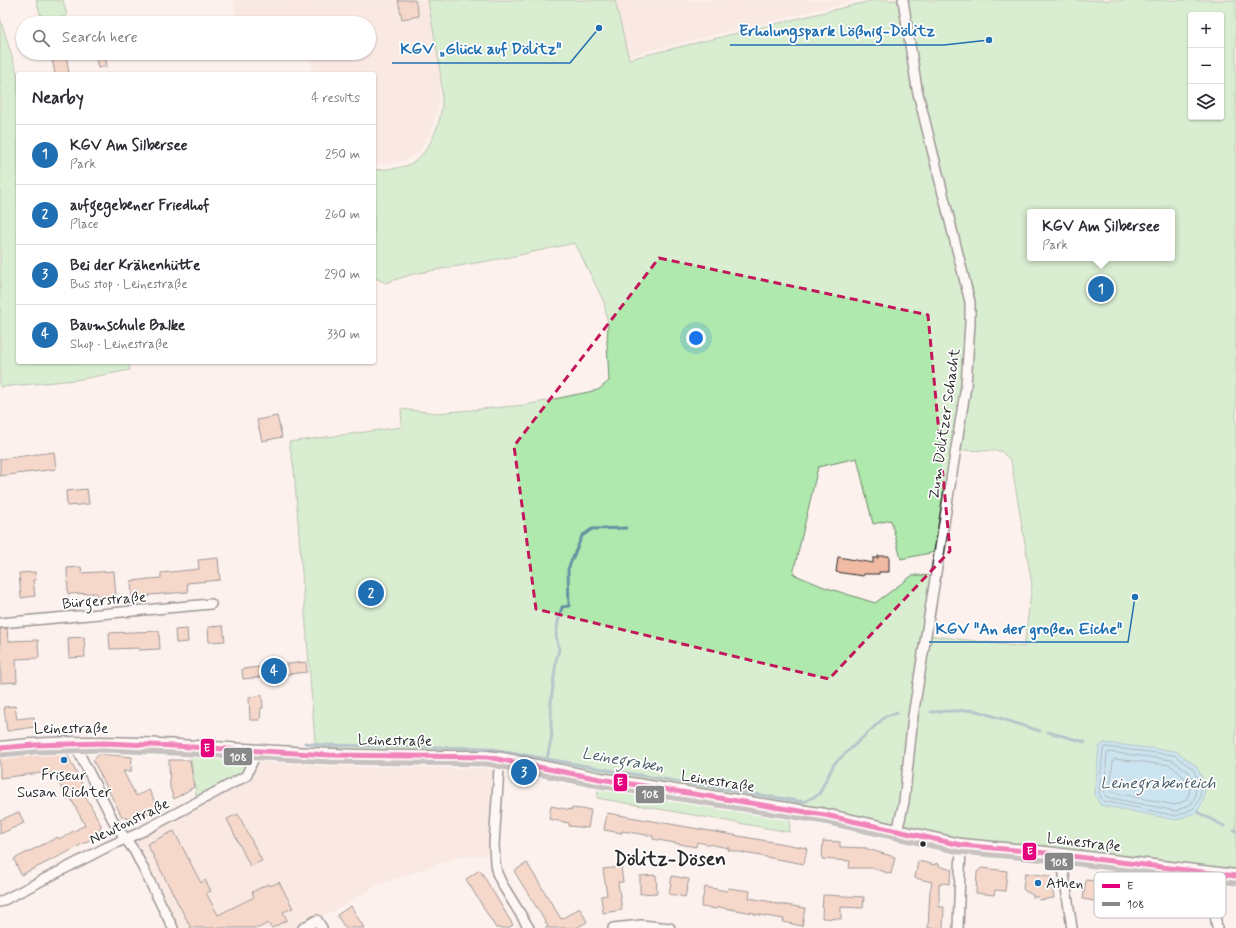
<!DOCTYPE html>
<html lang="en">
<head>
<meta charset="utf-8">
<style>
  body { margin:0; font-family:Mynerve,sans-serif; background:#f2f2f3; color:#2b2b33 }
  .controls { position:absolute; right:12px; top:12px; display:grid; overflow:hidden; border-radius:4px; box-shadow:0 1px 3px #0004 }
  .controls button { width:36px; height:36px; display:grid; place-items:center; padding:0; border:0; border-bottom:1px solid #e1e1e2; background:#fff; color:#2b2b33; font:20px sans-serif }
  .you { position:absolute; left:696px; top:338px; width:14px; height:14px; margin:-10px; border:3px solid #fff; border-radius:50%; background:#1a73e8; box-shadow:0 0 0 6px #1a73e833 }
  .badge { display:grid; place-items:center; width:26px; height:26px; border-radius:50%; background:#1f6fb2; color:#fff; font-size:13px; font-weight:700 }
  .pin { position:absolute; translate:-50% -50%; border:2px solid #fff; box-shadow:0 1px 4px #0006 }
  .popup { position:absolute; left:1027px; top:209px; width:148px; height:52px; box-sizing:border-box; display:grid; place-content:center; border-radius:4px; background:#fff; filter:drop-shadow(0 1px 3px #0005); font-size:13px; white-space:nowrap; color:#7c7c81 }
  .popup b { font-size:15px; color:#2b2b33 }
  .popup::after { content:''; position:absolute; left:50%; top:100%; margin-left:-8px; border:8px solid transparent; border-top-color:#fff }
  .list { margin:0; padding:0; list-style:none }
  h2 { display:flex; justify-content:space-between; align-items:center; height:52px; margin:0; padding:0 16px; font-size:17px }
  h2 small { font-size:13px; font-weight:400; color:#7c7c81 }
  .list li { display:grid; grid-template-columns:26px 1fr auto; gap:12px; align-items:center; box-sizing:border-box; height:60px; padding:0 16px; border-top:1px solid #e1e1e2 }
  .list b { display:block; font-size:15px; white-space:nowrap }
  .list p { margin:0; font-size:13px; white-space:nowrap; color:#7c7c81 }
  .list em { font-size:13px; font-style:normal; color:#7c7c81 }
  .icon { flex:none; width:22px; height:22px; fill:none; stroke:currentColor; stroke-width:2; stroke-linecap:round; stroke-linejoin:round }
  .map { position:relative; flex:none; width:1236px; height:928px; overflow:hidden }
  .search { position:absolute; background:#fff; box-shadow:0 1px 3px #0004; left:16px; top:16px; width:360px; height:44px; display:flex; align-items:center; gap:10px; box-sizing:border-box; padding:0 14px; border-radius:22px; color:#7c7c81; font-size:15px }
  .panel { position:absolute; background:#fff; box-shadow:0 1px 3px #0004; left:16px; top:72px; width:360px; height:292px; border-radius:4px }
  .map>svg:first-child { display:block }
  .built { fill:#f8e0d7 }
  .green { fill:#b0e9ae; stroke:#6e8a6c; fill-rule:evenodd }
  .water { fill:#91d6f3; stroke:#6892a3 }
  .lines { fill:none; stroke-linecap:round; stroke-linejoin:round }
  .shore { stroke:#546f7b; stroke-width:1 }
  .stream { stroke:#6892a3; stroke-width:3 }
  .building { fill:#f0baa3; stroke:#2b2b2b }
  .street-casing { stroke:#2b2b2b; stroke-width:12 }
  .secondary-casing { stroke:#2b2b2b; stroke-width:15 }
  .street { stroke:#fff; stroke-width:9 }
  .secondary { stroke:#fff; stroke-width:12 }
  .bus-1-casing { stroke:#fff; stroke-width:8 }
  .bus-2-casing { stroke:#fff; stroke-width:8 }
  .bus-1 { stroke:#e5007d; stroke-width:5 }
  .bus-2 { stroke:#888; stroke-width:5 }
  .marked { fill:none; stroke:#c2185b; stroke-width:3; stroke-dasharray:8 5; stroke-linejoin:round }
  .poi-dot { fill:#1f6fb2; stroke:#fff; stroke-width:1.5 }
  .bus-dot { fill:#2b2b2b; stroke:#fff; stroke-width:1.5 }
  .labels { text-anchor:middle; stroke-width:3.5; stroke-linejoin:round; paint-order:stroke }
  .street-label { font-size:15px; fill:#2b2b2b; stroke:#fff }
  .poi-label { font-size:15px; fill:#2b2b2b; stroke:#fff }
  .water-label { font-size:16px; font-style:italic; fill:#4a5e67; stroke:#fff }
  .district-label { font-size:19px; font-weight:bold; fill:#2b2b2b; stroke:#fff }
  .key { fill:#fff; stroke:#bfbfbf; stroke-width:1 }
  .key-label { font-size:11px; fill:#2b2b2b }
  .leader { fill:none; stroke:#1f6fb2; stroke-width:1.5 }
  .callout-dot { fill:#1f6fb2; stroke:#fff; stroke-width:1.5 }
  .callout-label { font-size:16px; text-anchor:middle; font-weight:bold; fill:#1f6fb2; stroke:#fff; stroke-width:3.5; stroke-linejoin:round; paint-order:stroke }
  .line-badge { stroke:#fff; stroke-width:1.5 }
  .badge-label { font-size:11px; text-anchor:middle; font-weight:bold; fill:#fff }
</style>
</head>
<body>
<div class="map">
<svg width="1236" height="928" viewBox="0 0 1236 928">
  <rect width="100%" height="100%" fill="#fcf1ed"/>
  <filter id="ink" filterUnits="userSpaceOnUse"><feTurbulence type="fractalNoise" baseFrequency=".025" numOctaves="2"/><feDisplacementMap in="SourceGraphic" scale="8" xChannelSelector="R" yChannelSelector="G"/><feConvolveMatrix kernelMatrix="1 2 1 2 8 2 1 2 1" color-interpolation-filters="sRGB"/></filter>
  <g filter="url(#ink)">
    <g class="built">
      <path d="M 233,0 L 428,0 L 441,78 L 438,108 L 431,131 L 418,153 L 406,160 L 387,164 L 374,164 L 374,74 L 314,74 L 309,53 L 369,53 L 369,23 L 237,23 Z"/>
      <path d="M 615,0 L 858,0 L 628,56 Z"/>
      <path d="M 257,751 L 502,759 L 494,854 L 456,858 L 378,885 L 303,928 L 173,928 L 125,839 L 246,776 Z"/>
    </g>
    <g class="green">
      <path d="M 36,0 L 63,0 L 67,15 L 51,23 L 43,23 Z"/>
      <path d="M 428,0 L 615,0 L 629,59 L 875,0 L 1236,0 L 1236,876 L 1037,852 L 792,810 L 789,832 L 597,798 L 600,779 L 502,759 L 316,755 L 294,469 L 289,442 L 402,427 L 401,409 L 437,413 L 526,405 L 598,390 L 609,381 L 607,342 L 608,325 L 604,302 L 575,243 L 510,257 L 413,274 L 385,283 L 374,277 L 374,170 C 385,169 400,169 410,164 C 430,154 442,121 442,100 C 442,67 433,33 428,0 ZM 1191,15 L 1221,15 L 1221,117 L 1191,117 ZM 1030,212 L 1172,212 L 1172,258 L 1030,258 ZM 956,450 L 1001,451 L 1011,461 L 1032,585 L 1024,647 L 927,635 L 936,576 L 913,575 L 875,603 L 824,587 L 793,574 L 818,467 L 857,458 L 873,524 L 891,520 L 901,559 L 940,551 Z"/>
      <path d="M 0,18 L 18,76 L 18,362 L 128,362 L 130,370 L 76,380 L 0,387 Z"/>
      <path d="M 189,747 L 257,751 L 246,776 L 197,802 Z"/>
    </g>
    <path class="water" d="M 1104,743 L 1176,751 L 1196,766 L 1205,784 L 1204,799 L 1197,812 L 1177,820 L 1100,805 L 1095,794 L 1099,747 Z"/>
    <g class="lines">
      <g class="shore">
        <path d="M 1106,747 L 1174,755 L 1193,769 L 1201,785 L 1200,798 L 1194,808 L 1177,816 L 1103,801 L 1099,793 L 1103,750 Z"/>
        <path d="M 1109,752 L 1172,760 L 1189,772 L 1196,786 L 1195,797 L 1191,804 L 1176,811 L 1106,797 L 1104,792 L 1107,754 Z"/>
        <path d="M 1115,759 L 1170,765 L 1184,777 L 1190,787 L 1189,794 L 1186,800 L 1175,805 L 1111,792 L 1110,790 L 1113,761 Z"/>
      </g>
      <g class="stream">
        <path d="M 931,712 L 974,710 L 1040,731"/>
        <path d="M 1048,732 L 1085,742"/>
        <path d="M 305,743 L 321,745 L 487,748 L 608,770 L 804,802 L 819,794 L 834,764 L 886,716 L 897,713"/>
        <path d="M 547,759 L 552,735 L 551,725 L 551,702 L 556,661 L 559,649 L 556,636 L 558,622 L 562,607 L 569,606 L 568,569 L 582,536 L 592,529 L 626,528"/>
        <path d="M 1197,812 L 1224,826"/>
        <path d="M 1234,830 L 1236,831"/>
      </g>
    </g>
    <g class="building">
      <path d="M 398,0 L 415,0 L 419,16 L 402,19 Z"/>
      <path d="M 51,53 L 66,53 L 69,74 L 55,74 Z"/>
      <path d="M 105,57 L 107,66 L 98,68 L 96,59 Z"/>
      <path d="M 277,416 L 282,437 L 262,441 L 257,420 Z"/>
      <path d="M 54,452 L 56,469 L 0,476 L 0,459 Z"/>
      <path d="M 87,489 L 89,504 L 67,506 L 66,491 Z"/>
      <path d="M 878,556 L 889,556 L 889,572 L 879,572 L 879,574 L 864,574 L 863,576 L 836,572 L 838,557 L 873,563 L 873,558 L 878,558 Z"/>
      <path d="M 218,558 L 220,580 L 187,583 L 188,592 L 149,595 L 150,596 L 132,598 L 131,581 L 161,578 L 161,573 L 199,569 L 198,560 Z"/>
      <path d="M 81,567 L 82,573 L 114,571 L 116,597 L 97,599 L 97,593 L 68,594 L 67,568 Z"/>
      <path d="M 35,572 L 36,580 L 33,580 L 35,596 L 21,598 L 19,573 Z"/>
      <path d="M 223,626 L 225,641 L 209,642 L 208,627 Z"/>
      <path d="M 7,628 L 8,641 L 38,640 L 39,658 L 16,659 L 17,682 L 1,683 L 0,629 Z"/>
      <path d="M 187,629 L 188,642 L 176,643 L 175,630 Z"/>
      <path d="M 159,631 L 160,649 L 139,650 L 139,648 L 110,649 L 109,633 Z"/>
      <path d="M 84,637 L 85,657 L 69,658 L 68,638 Z"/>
      <path d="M 306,662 L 307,672 L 243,679 L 242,669 Z"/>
      <path d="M 262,695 L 263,708 L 261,708 L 260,720 L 250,720 L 249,697 Z"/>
      <path d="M 15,706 L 17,719 L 34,717 L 35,727 L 7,731 L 4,707 Z"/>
      <path d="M 46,753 L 62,753 L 68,756 L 85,790 L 83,791 L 101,825 L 99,835 L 66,853 L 21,875 L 14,859 L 58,837 L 59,839 L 85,825 L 70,797 L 67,799 L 54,773 L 41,773 L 0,778 L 0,758 Z"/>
      <path d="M 100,754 L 132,757 L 131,772 L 123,771 L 136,796 L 149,790 L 158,808 L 133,820 L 122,817 L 93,760 Z"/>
      <path d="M 169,760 L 190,760 L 194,787 L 174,799 L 170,788 Z"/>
      <path d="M 551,806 L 571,810 L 571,808 L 591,810 L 588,828 L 569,826 L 569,823 L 549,819 Z"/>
      <path d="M 19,812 L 24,823 L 0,834 L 0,820 Z"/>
      <path d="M 607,813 L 807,848 L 804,864 L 728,850 L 729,848 L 697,842 L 696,847 L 653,839 L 653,836 L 622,831 L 622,833 L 604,830 Z"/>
      <path d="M 238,814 L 262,861 L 250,866 L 227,819 Z"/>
      <path d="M 174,831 L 201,883 L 205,880 L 211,891 L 206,893 L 218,915 L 254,897 L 252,892 L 268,884 L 270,886 L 279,882 L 293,908 L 283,912 L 287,920 L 272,928 L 271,928 L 268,923 L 259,928 L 191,928 L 147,844 Z"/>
      <path d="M 823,841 L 840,842 L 840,847 L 867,848 L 867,849 L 895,857 L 891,874 L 872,868 L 849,868 L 850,861 L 822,859 Z"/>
      <path d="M 918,861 L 935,865 L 936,863 L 939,864 L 939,866 L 952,870 L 949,884 L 943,883 L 942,884 L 939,884 L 939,907 L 944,907 L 943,928 L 928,928 L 930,891 L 932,882 L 915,878 Z"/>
      <path d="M 527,863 L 561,919 L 580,908 L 587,922 L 576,928 L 545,928 L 548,926 L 514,871 Z"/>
      <path d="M 621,867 L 623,882 L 618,882 L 622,910 L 603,913 L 601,896 L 607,895 L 603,869 Z"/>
      <path d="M 982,868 L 1007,871 L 1005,891 L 995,890 L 994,895 L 976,893 L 977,872 Z"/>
      <path d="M 480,870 L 513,925 L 508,928 L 496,928 L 466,879 Z"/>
      <path d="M 1025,873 L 1050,876 L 1054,898 L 1039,900 L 1038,897 L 1033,897 L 1033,895 L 1025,891 L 1023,889 Z"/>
      <path d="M 656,875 L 657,893 L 640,894 L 640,876 Z"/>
      <path d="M 672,876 L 689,879 L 685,897 L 669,894 Z"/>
      <path d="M 1086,880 L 1103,882 L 1100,902 L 1083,899 Z"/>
      <path d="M 705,887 L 727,891 L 728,888 L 750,891 L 749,898 L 772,902 L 772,903 L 805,908 L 802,926 L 783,922 L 784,919 L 754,914 L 754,913 L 718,907 L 718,909 L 701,907 Z"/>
      <path d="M 1139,887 L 1197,895 L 1195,911 L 1137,903 Z"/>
      <path d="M 823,895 L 864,897 L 863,908 L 841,907 L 841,919 L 822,918 Z"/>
      <path d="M 351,906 L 364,928 L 345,928 L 337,915 Z"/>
    </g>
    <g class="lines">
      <g class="street-casing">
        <g id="street">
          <path d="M 0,623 L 211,604"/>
          <path d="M 74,743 L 115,824 L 135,852 L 173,928"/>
          <path d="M 502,759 L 499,769 L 494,844 L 495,863 L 497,873 L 502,884 L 529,928"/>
          <path d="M 897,832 L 904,802 L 913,716 L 966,386 L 970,323 L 970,302 L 917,89 L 903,0"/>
          <path d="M 1061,855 L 1072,928"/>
          <path d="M 1211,873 L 1211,887 L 1217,928"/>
          <path d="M 0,902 L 107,847 L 141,832 L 246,776 L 257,751"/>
          <path d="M 303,928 L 317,920 L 322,928"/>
          <path d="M 613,928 L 641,925 L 670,928"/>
          <path d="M 958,928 L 961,845"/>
        </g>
      </g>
      <g class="secondary-casing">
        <path id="secondary" d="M 0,748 C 92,737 186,747 278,752 C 347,757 417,757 487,757 L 502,759 L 600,779 L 825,815 L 961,845 L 1037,852 L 1236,876"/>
      </g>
      <use href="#street" class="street"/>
      <use href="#secondary" class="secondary"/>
      <g class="bus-1-casing">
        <path id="bus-1" d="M 0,748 L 35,745 L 104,743 L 174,746 L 330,755 L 487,757 L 600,779 L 825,815 L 961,845 L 1037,852 L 1236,876"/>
      </g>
      <g class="bus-2-casing">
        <path id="bus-2" d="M 1,755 L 35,752 L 104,750 L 173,753 L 330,762 L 487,764 L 599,786 L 824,822 L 959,852 L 1036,859 L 1235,883"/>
      </g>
      <use href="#bus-1" class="bus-1"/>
      <use href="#bus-2" class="bus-2"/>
    </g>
  </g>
  <path d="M0 0H1236V928H0ZM 659,258 L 928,315 L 950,551 L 829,679 L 536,609 L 514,446 Z" fill="#fcf1ed" fill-opacity=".55" fill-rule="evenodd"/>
  <path class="marked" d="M 659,258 L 928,315 L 950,551 L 829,679 L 536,609 L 514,446 Z"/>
  <g class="poi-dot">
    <circle cx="64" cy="760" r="4"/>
    <circle cx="1038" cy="883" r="4"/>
  </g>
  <circle class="bus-dot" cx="923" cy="844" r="3.5"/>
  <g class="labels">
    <g class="street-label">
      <text transform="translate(944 424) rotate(-82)" y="5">Zum Dölitzer Schacht</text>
      <text transform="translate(104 600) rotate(-5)" y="5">Bürgerstraße</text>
      <text x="71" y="733">Leinestraße</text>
      <text transform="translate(395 740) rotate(1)" y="5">Leinestraße</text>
      <text transform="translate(718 781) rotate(9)" y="5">Leinestraße</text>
      <text transform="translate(129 821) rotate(-26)" y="5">Newtonstraße</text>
      <text transform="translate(1084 842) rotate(7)" y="5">Leinestraße</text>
    </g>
    <g class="poi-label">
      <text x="64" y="780">Friseur<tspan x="64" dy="17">Susan Richter</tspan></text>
      <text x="1046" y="888" text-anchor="start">Athen</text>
    </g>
    <g class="water-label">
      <text transform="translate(623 759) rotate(10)" y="6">Leinegraben</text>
      <text x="1158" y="788">Leinegrabenteich</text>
    </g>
    <g class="district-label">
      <text x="670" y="865">Dölitz-Dösen</text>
    </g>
  </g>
  <rect x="1094" y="872" width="132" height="46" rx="6" class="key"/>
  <rect x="1102" y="884" width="18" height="4" fill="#e5007d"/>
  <rect x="1102" y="902" width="18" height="4" fill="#888"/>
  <g class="key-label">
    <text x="1127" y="890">E</text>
    <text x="1127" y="908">108</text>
  </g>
  <path class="leader" d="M989 40L944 45H730M599 28L570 63H392M1135 597L1128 642H929"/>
  <g class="callout-dot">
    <circle cx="989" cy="40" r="4"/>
    <circle cx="599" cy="28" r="4"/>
    <circle cx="1135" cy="597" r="4"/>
  </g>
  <g class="callout-label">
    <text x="837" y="36">Erholungspark Lößnig-Dölitz</text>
    <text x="481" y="54">KGV „Glück auf Dölitz"</text>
    <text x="1029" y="634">KGV "An der großen Eiche"</text>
  </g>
  <g class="line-badge">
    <rect x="200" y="738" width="15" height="20" rx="4" fill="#e5007d"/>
    <rect x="223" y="747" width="30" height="19" rx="4" fill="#888"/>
    <rect x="613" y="773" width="15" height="19" rx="4" fill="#e5007d"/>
    <rect x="635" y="785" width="30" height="19" rx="4" fill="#888"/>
    <rect x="1022" y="842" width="15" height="19" rx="4" fill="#e5007d"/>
    <rect x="1044" y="852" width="30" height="19" rx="4" fill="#888"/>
  </g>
  <g class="badge-label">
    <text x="207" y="752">E</text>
    <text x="238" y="761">108</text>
    <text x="620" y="786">E</text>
    <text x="650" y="798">108</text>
    <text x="1030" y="855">E</text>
    <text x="1059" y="866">108</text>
  </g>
</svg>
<div class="controls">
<button>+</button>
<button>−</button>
<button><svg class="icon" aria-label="layers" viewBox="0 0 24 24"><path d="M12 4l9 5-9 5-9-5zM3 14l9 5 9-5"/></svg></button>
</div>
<div class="you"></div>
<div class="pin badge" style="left:1101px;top:289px">1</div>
<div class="popup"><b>KGV Am Silbersee</b>Park</div>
<div class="pin badge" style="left:371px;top:593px">2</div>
<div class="pin badge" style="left:524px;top:772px">3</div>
<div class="pin badge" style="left:274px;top:671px">4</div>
<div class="search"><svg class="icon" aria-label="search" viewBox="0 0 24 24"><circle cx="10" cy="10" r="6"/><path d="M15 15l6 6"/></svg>Search here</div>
<section class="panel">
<h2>Nearby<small>4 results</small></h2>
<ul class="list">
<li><span class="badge">1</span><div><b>KGV Am Silbersee</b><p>Park</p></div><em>250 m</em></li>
<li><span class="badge">2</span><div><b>aufgegebener Friedhof</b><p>Place</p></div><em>260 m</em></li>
<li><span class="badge">3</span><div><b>Bei der Krähenhütte</b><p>Bus stop · Leinestraße</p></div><em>290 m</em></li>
<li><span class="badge">4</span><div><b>Baumschule Balke</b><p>Shop · Leinestraße</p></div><em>330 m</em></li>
</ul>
</section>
</div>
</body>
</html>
